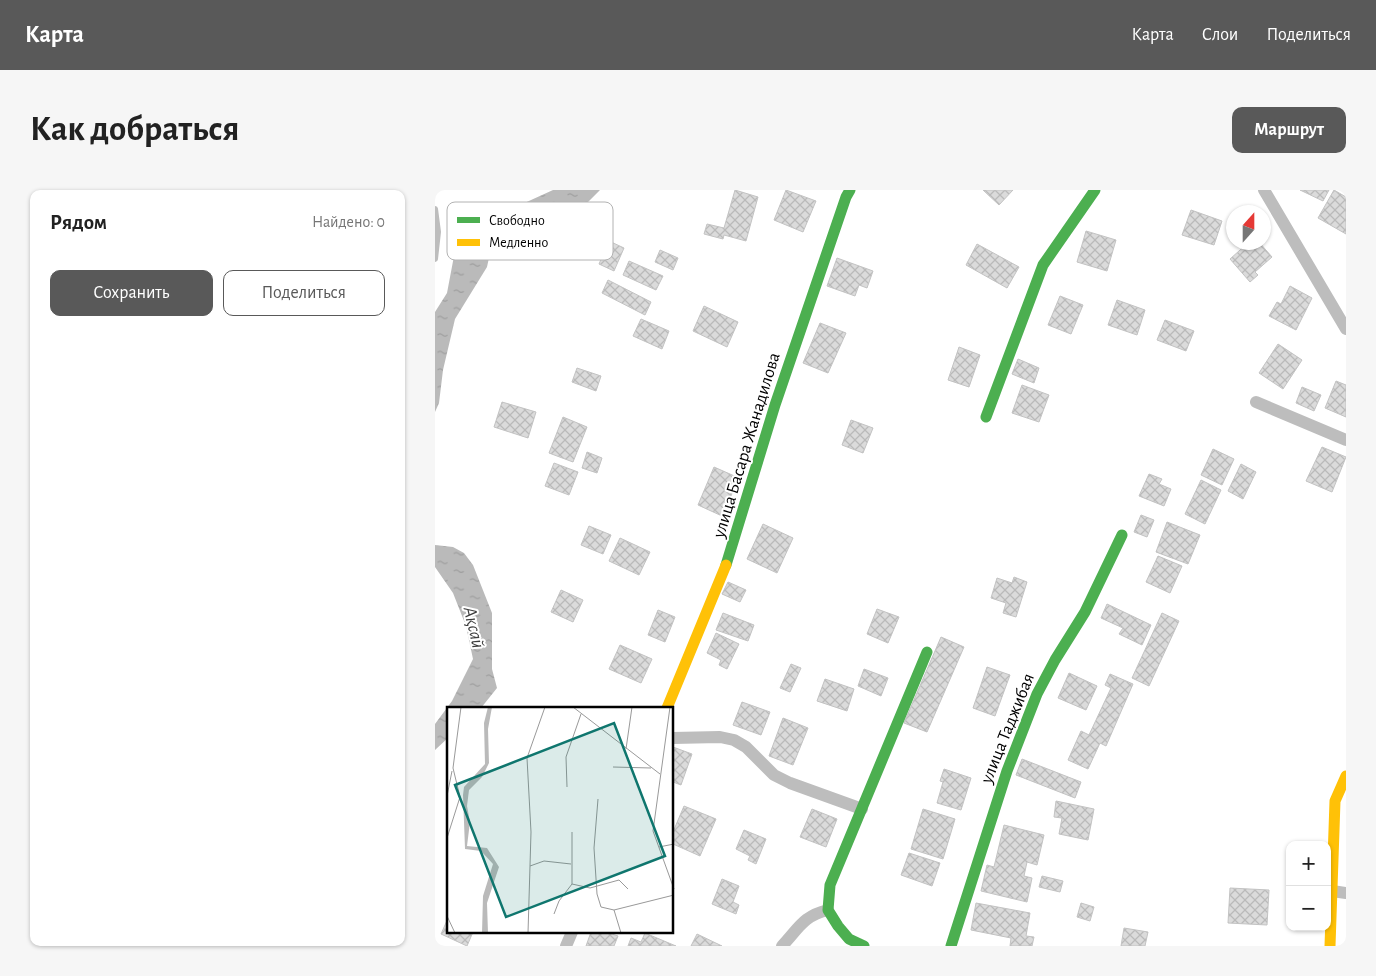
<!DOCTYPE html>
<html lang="ru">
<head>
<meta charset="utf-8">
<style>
  body { margin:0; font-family:"Alegreya Sans",sans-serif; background:#f6f6f6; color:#222 }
  .controls { position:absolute; right:15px; bottom:15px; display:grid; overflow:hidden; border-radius:10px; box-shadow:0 1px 4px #0004 }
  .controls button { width:45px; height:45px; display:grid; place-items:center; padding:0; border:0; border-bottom:1px solid #e0e0e0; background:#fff; color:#222; font:25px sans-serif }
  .compass { position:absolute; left:791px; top:15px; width:45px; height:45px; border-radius:50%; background:#fff; box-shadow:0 1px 4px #0004; rotate:21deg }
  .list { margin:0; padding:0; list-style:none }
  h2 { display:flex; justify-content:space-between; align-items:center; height:65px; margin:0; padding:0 20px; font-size:21px }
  h2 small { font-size:16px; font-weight:400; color:#767676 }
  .actions { display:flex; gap:10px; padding:15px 20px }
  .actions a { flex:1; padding:11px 0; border:1px solid #595959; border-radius:10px; text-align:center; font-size:18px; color:#595959 }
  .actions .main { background:#595959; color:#fff }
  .map { position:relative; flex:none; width:911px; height:756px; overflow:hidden; border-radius:10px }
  header { display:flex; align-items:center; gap:30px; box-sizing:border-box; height:70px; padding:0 25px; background:#595959; color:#fff }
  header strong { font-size:24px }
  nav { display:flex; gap:28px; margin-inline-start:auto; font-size:18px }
  .intro { display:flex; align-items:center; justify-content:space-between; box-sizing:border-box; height:120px; padding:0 30px }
  h1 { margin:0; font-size:35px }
  .button { padding:12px 22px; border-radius:10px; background:#595959; color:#fff; font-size:18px; font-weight:700 }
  main { display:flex; gap:30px; padding:0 30px }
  aside { flex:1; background:#fff; border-radius:10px; box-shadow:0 1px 4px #0004 }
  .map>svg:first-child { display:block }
  .water { fill:url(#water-ripples) }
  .building { fill:url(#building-cross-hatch); stroke:#c3c3c3 }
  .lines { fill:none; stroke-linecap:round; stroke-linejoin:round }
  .lane { stroke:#bdbdbd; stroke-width:6 }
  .street { stroke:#bdbdbd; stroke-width:12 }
  .fast { stroke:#4caf50; stroke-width:11 }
  .slow { stroke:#ffc107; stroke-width:11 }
  .labels { text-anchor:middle; stroke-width:4; stroke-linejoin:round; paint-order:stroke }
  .street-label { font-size:18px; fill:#000; stroke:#fff }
  .water-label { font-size:19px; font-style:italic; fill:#3d3d3d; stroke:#fff }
  .inset-road { fill:none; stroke:#999; stroke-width:1 }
  .view { fill:#0f766e; fill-opacity:0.15; stroke:#0f766e; stroke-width:2.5 }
  .inset-edge { fill:none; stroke:#000; stroke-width:2.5 }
  .key { fill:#fff; stroke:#b2b2b2; stroke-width:1 }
  .key-label { font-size:14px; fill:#000 }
</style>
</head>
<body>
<header>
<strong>Карта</strong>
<nav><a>Карта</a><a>Слои</a><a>Поделиться</a></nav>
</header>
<div class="intro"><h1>Как добраться</h1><a class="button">Маршрут</a></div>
<main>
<aside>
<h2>Рядом<small>Найдено: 0</small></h2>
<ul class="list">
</ul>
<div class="actions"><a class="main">Сохранить</a><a>Поделиться</a></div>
</aside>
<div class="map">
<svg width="911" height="756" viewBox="0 0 911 756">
  <defs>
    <pattern id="water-ripples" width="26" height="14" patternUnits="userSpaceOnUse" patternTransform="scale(1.25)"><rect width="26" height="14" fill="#bababa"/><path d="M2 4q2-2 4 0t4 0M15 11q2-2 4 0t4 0" fill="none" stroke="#9e9e9e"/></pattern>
    <pattern id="building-cross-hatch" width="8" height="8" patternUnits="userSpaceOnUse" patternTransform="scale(1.25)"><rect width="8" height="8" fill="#dbdbdb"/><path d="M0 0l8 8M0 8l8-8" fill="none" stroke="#bababa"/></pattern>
  </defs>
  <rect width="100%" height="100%" fill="#fff"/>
  <g class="water">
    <path d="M 118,0 L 165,0 L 151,14 L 129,23 L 101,29 L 77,39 L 57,54 L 52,77 L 20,129 L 8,180 L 4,213 L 0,222 L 0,122 L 12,103 L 19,66 L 30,45 L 41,28 L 63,25 Z"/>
    <path d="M 0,355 L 18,357 L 29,363 L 38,375 L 57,423 L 57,479 L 62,498 L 46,518 L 14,518 L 14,547 L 0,560 L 0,534 L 17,511 L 38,469 L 31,436 L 18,403 L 0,377 Z"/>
  </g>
  <g class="building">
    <path d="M 300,0 L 323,7 L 311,51 L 289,45 L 288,49 L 269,44 L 272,34 L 289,38 Z"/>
    <path d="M 351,0 L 381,11 L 368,42 L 339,30 Z"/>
    <path d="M 548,0 L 578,0 L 564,15 Z"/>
    <path d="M 865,0 L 894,0 L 888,11 Z"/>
    <path d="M 899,0 L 911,7 L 911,44 L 883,28 Z"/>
    <path d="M 756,20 L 787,31 L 779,55 L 747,45 Z"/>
    <path d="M 651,41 L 681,50 L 672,81 L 642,72 Z"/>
    <path d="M 174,51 L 189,58 L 179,81 L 164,74 Z"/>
    <path d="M 814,52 L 824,52 L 837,67 L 820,82 L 823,85 L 815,92 L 795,69 Z"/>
    <path d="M 542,54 L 584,77 L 572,98 L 531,75 Z"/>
    <path d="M 225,60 L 243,68 L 238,80 L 220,72 Z"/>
    <path d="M 402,68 L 438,81 L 432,98 L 424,95 L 420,106 L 392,96 Z"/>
    <path d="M 194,71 L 228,86 L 221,100 L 188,85 Z"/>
    <path d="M 173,90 L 216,112 L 210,125 L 167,103 Z"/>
    <path d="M 855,96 L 877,108 L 861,140 L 834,126 L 842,112 L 846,114 Z"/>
    <path d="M 625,106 L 648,115 L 636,144 L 613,135 Z"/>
    <path d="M 682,110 L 710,120 L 702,145 L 673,135 Z"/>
    <path d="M 269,116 L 303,132 L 292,157 L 258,141 Z"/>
    <path d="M 206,129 L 234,141 L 227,159 L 198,146 Z"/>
    <path d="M 730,130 L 759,141 L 751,161 L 722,150 Z"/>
    <path d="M 385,133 L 411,143 L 393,183 L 368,173 Z"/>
    <path d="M 843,154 L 867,170 L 848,199 L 824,183 Z"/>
    <path d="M 524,157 L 545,165 L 534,197 L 513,190 Z"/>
    <path d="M 583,169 L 604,178 L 599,193 L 577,184 Z"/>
    <path d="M 142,178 L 166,186 L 161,201 L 137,192 Z"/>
    <path d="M 901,191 L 911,195 L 911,227 L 890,218 Z"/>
    <path d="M 587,195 L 614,205 L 604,232 L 577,223 Z"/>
    <path d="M 867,197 L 886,205 L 879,221 L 861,213 Z"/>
    <path d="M 67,212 L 101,222 L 93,248 L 59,237 Z"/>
    <path d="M 128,227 L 152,237 L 138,272 L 114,263 Z"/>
    <path d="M 416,230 L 438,238 L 428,263 L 407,255 Z"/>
    <path d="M 887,257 L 911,267 L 897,302 L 871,291 Z"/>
    <path d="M 778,259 L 799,269 L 787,295 L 766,285 Z"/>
    <path d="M 152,262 L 167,268 L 162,283 L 147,278 Z"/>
    <path d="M 119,273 L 143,282 L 134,305 L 110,296 Z"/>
    <path d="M 806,274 L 821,282 L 808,309 L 793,301 Z"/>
    <path d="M 279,277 L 304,288 L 287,326 L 263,315 Z"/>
    <path d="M 714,284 L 727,289 L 724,294 L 736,299 L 729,316 L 704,306 Z"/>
    <path d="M 766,290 L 786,300 L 770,334 L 750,324 Z"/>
    <path d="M 706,325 L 719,330 L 712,347 L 699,342 Z"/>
    <path d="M 732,332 L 765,345 L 753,374 L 721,362 Z"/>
    <path d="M 328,334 L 358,348 L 342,383 L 312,369 Z"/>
    <path d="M 154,336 L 176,345 L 168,364 L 146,355 Z"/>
    <path d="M 185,348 L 215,362 L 204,385 L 174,371 Z"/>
    <path d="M 723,366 L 747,376 L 735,403 L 711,392 Z"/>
    <path d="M 579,387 L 592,392 L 581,427 L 568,423 L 571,413 L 556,408 L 562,388 L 577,393 Z"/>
    <path d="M 293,392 L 311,400 L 305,412 L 287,404 Z"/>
    <path d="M 126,400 L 148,410 L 138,432 L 116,422 Z"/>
    <path d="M 672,414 L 716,435 L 707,455 L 684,444 L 688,438 L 666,428 Z"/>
    <path d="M 442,419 L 464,427 L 453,453 L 432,444 Z"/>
    <path d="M 223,420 L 240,427 L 230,452 L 213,445 Z"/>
    <path d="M 288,423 L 319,435 L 313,451 L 281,440 Z"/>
    <path d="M 727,423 L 744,431 L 714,496 L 697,488 Z"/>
    <path d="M 281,443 L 304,454 L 292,479 L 284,475 L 286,470 L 272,463 Z"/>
    <path d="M 506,447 L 529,457 L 492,542 L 469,533 Z"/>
    <path d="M 185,455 L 217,469 L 206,493 L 174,479 Z"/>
    <path d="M 356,474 L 366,478 L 355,502 L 345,498 Z"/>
    <path d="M 552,477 L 575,485 L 560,526 L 538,518 Z"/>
    <path d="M 429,479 L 453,488 L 446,506 L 423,496 Z"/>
    <path d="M 634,483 L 662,496 L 651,520 L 623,508 Z"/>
    <path d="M 675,484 L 698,494 L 671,556 L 665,553 L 653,579 L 633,570 L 646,541 L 654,545 L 676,498 L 670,495 Z"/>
    <path d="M 390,489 L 419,499 L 412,521 L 382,511 Z"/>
    <path d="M 307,512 L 335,522 L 326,545 L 298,535 Z"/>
    <path d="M 348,528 L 373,538 L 358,575 L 334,566 Z"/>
    <path d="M 238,557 L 257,564 L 246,595 L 238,592 Z"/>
    <path d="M 587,569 L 646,592 L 640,608 L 581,585 Z"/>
    <path d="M 509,579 L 536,588 L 526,620 L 502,613 L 508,592 L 505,591 Z"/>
    <path d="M 621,611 L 659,619 L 653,650 L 624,644 L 627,628 L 619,627 Z"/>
    <path d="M 249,616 L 281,629 L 265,666 L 238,654 L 238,642 Z"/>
    <path d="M 377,619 L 402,629 L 391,657 L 365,647 Z"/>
    <path d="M 488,619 L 520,629 L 508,669 L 476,659 Z"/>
    <path d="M 569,635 L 609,645 L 602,675 L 592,672 L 589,686 L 597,688 L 592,712 L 546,701 L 552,675 L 559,677 Z"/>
    <path d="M 309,640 L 331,649 L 321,674 L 313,670 L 315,666 L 301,659 Z"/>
    <path d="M 474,663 L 505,673 L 497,696 L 466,685 Z"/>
    <path d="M 607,686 L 628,691 L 625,702 L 604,697 Z"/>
    <path d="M 287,689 L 304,696 L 298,712 L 304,715 L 301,724 L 277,714 Z"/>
    <path d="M 795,698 L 834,700 L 832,735 L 793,733 Z"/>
    <path d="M 541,713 L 595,723 L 591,746 L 599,747 L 597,756 L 575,756 L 576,748 L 536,740 Z"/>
    <path d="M 646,713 L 659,717 L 655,731 L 642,727 Z"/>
    <path d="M 14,726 L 14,742 L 38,742 L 32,756 L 6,744 Z"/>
    <path d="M 689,738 L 713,742 L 710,756 L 686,756 Z"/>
    <path d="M 156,742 L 171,742 L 183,746 L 179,756 L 151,756 Z"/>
    <path d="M 210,743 L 241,756 L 193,756 L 196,748 L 206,752 Z"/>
    <path d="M 262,744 L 287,756 L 256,756 Z"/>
  </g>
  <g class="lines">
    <path class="lane" d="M 0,19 L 3,42 L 0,69"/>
    <g class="street">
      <path d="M 829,0 L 911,139"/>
      <path d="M 821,212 L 911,250"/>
      <path d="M 238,548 L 285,547 L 299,550 L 311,557 L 339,585 L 355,593 L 427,619"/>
      <path d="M 897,701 L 911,703"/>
      <path d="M 131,756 L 137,742"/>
      <path d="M 347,756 C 364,738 368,726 393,720"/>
    </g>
    <g class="fast">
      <path d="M 551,227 L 608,75 L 660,0"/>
      <path d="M 291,375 L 340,215 L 411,7 L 415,0"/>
      <path d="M 429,756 L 414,749 L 403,736 L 393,720 L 395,695 L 492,462"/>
      <path d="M 516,756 L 572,581 L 602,504 L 620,470 L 650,422 L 687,345"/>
    </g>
    <g class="slow">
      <path d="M 232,518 L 291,375"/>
      <path d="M 895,756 L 900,611 L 911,586"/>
    </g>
  </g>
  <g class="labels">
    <g class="street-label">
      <text transform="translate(311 255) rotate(-73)" y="6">улица Басара Жанадилова</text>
      <text transform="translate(572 538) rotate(-68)" y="6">улица Таджибая</text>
    </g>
    <g class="water-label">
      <text transform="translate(40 437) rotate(77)" y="7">Ақсай</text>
    </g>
  </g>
  <g transform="translate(12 517)">
    <rect width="226" height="226" fill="#fff"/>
    <path d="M 41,0 L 45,0 L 41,22 L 42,56 L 35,70 L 22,83 L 20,99 L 23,115 L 20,139 L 40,141 L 52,160 L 40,196 L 41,226 L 35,226 L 36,189 L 46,157 L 34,144 L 18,142 L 16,88 L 17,80 L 38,57 L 37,16 Z" fill="#bababa"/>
    <path class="inset-road" d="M 126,0 L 213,67M 223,0 L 206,124 L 227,182M 179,42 L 185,0M 166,60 L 204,61M 120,80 L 119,50 L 134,7M 0,89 L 5,64M 151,92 L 147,141 L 150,187 L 154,200 L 167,203 L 227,188M 125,125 L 125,177 L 143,181 L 172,173 L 181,182M 0,131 L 13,90 L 6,61 L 14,0M 212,140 L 227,137M 83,159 L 97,154 L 124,157M 167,203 L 174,226M 107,207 L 112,194 L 125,177M 0,209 L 8,226M 81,226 L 84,125 L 80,51 L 98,0"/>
    <path class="view" d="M 167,16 L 218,149 L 59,210 L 8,78 Z"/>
    <rect width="226" height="226" class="inset-edge"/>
  </g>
  <rect x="12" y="12" width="166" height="58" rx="8" class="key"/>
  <rect x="22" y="27" width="23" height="6" fill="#4caf50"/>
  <rect x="22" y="49" width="23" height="7" fill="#ffc107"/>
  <g class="key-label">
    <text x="54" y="35">Свободно</text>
    <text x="54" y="57">Медленно</text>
  </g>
</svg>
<div class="controls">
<button>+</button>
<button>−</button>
</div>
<svg class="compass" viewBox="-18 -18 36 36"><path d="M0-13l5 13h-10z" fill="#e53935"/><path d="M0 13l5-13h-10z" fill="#767676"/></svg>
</div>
</main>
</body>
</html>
